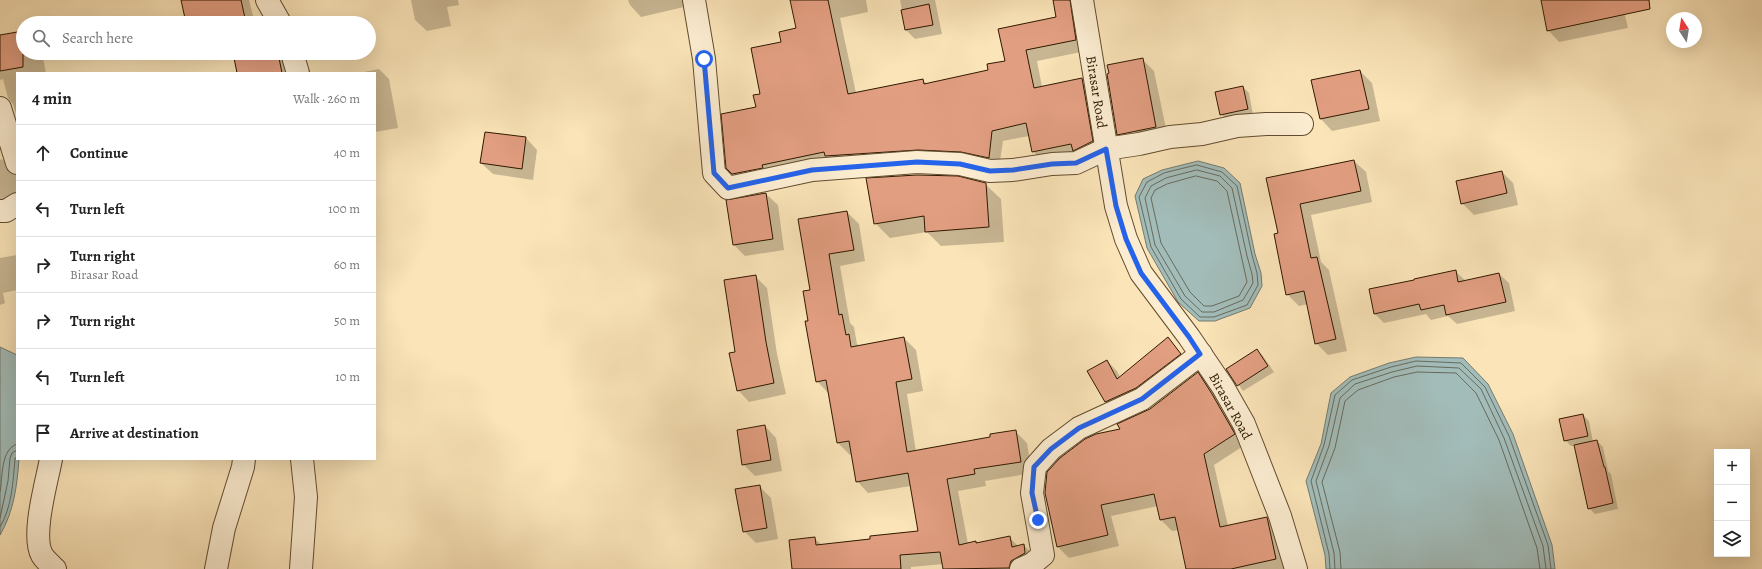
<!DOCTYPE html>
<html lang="en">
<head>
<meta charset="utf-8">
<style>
  body { margin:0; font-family:Alegreya,serif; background:#f2f2f2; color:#222 }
  .controls { position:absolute; right:12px; bottom:12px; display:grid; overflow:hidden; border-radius:0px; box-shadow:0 4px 16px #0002 }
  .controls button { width:36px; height:36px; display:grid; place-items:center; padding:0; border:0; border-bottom:1px solid #e0e0e0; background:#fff; color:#222; font:20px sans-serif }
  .compass { position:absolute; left:1666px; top:12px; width:36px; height:36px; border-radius:50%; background:#fff; box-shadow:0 4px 16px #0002; rotate:348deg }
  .stop { position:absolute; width:12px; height:12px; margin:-9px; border:3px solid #2563eb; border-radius:50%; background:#fff }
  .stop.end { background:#2563eb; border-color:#fff; box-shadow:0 1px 4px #0008 }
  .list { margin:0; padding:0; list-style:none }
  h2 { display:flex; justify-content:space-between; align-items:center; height:52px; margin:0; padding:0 16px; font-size:17px }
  h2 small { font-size:13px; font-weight:400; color:#767676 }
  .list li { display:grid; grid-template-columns:26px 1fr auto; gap:12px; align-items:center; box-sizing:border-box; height:56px; padding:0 16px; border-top:1px solid #e0e0e0 }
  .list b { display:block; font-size:15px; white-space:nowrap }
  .list p { margin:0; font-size:13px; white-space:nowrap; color:#767676 }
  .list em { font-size:13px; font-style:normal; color:#767676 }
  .icon { flex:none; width:22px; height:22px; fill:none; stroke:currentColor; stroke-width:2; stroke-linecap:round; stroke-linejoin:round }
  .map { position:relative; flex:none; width:1762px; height:569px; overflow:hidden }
  .search { position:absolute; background:#fff; box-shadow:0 4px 16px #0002; left:16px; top:16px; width:360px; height:44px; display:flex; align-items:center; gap:10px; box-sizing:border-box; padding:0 14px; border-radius:22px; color:#767676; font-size:15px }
  .panel { position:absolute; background:#fff; box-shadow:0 4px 16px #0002; left:16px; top:72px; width:360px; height:388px; border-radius:0px }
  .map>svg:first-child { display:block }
  .water { fill:#a2bcb9; stroke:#747b6f }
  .shadow { fill:#0003 }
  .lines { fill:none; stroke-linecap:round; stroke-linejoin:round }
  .shore { stroke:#686a5c; stroke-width:1 }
  .building { fill:#e29e81; stroke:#2f1900 }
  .minor-casing { stroke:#624c2e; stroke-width:24 }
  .minor { stroke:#fcedd1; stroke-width:22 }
  .route { stroke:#2563eb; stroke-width:5 }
  .labels { text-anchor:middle; stroke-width:3; stroke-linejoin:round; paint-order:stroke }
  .street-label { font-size:14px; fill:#2f1900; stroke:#fcedd1 }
</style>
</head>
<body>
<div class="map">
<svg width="1762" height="569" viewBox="0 0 1762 569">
  <rect width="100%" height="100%" fill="#fae4b8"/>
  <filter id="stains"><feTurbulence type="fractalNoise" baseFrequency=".005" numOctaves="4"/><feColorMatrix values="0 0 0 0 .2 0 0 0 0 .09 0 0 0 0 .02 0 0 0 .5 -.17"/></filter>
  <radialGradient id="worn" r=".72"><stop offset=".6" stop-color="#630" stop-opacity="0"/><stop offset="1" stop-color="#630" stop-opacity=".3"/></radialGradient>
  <g class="water">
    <path d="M 1198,161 L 1224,168 L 1240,183 L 1255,254 L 1261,273 L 1262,286 L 1250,308 L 1215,321 L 1199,321 L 1178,302 L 1147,248 L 1135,196 L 1143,179 L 1162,170 Z"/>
    <path d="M 0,347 L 17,355 L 17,459 L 19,459 C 17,486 14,511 0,535 Z"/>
    <path d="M 1416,357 L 1463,358 L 1488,384 L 1513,434 L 1552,545 L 1555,569 L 1326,569 L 1325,555 L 1306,481 L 1321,444 L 1331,393 L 1350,377 L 1389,363 Z"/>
  </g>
  <g class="shadow">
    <path d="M 182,0 L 249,0 L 255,23 L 187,23 Z"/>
    <path d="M 411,0 L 458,0 L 459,5 L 447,7 L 451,26 L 427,31 L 415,20 Z"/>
    <path d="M 628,0 L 682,0 L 684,7 L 641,17 L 630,5 Z"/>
    <path d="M 791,0 L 866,0 L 868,12 L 840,18 L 856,93 L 923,80 L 927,84 L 989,71 L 1006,62 L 1058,18 L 1054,0 L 1084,0 L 1086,51 L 1037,61 L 1042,87 L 1082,80 L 1093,91 L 1103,153 L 1044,163 L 1033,151 L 1029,136 L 1003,141 L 999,168 L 773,179 L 744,185 L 727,167 L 757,107 L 782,43 L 797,29 Z"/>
    <path d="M 900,0 L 935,0 L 942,34 L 915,39 L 906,30 Z"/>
    <path d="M 1541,0 L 1616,0 L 1623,7 L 1628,28 L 1559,42 L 1548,30 Z"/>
    <path d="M 23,32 L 23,53 L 42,53 L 46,73 L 17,73 L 17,117 L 13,104 L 8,98 L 3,79 L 0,80 L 0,36 Z"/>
    <path d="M 234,53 L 287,53 L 291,73 L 238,73 Z"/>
    <path d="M 1142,59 L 1154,71 L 1168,138 L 1130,146 L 1118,134 Z"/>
    <path d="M 379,69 L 389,79 L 398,128 L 375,132 L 375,73 L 359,73 Z"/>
    <path d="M 1360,71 L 1372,83 L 1380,121 L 1332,131 L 1321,119 L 1312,81 Z"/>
    <path d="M 1243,87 L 1249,93 L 1253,115 L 1227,120 L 1221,114 Z"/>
    <path d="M 526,138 L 537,150 L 533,180 L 493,174 L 481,163 Z"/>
    <path d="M 2,159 L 17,176 L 17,207 L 0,215 L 0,160 Z"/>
    <path d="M 1354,161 L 1366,172 L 1372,202 L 1311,215 L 1321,262 L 1329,270 L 1347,351 L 1328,355 L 1316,343 L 1308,304 L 1299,306 L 1287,294 L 1279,234 L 1267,178 Z"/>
    <path d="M 1502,172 L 1513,183 L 1518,205 L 1474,215 L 1462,203 Z"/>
    <path d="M 985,184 L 1001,199 L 1004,242 L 941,246 L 927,232 L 890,238 L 875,223 Z"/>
    <path d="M 766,194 L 778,205 L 784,250 L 745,256 L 734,245 Z"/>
    <path d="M 847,212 L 859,224 L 865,261 L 840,266 L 850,323 L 854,327 L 857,344 L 859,346 L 904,338 L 916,350 L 923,391 L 907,394 L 916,452 L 992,438 L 1015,431 L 1027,443 L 1032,473 L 985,481 L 986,486 L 958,491 L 968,544 L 976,542 L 977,544 L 1009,537 L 1018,546 L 1024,545 L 1035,557 L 1030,569 L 944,569 L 943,564 L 911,567 L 911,569 L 793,569 L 814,538 L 822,545 L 920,532 L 911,486 L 868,493 L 857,481 L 852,454 L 850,455 L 838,443 L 828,393 L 817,381 L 809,322 L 811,291 Z"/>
    <path d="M 17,255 L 17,290 L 3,293 L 5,303 L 0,305 L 0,258 Z"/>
    <path d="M 1455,271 L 1466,281 L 1499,274 L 1509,283 L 1515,311 L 1457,324 L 1448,316 L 1431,320 L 1426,314 L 1384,323 L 1374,313 L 1416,281 Z"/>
    <path d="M 755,276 L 767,288 L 777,354 L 786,394 L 749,402 L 738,390 L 737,352 Z"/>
    <path d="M 1168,339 L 1190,364 L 1116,412 L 1106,402 L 1089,371 L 1107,361 L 1117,371 L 1120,377 Z"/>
    <path d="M 1257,350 L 1263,356 L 1274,372 L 1243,391 L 1227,369 Z"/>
    <path d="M 1198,373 L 1209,384 L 1223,406 L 1245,445 L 1214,465 L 1228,526 L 1266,518 L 1278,529 L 1287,569 L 1187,569 L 1179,530 L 1172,531 L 1161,520 L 1158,506 L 1111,516 L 1119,546 L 1069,558 L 1058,547 L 1122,430 Z"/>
    <path d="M 1583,415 L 1589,421 L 1593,442 L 1597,441 L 1603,447 L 1608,471 L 1611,474 L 1618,509 L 1595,514 L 1589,508 L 1575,446 L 1571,446 L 1565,440 Z"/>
    <path d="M 765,426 L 776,438 L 782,471 L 755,476 L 743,464 Z"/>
    <path d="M 759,486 L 771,498 L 778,539 L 756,543 L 744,531 Z"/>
  </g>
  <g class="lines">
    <g class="shore">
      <path d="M 1197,165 L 1222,172 L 1237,186 L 1252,255 L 1257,273 L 1258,285 L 1247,305 L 1214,317 L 1200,317 L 1181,299 L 1151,247 L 1139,197 L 1147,182 L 1164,173 Z"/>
      <path d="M 1197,170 L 1220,176 L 1232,188 L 1247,256 L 1252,274 L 1253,283 L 1243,300 L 1214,312 L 1202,312 L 1185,296 L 1155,245 L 1145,198 L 1151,186 L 1166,178 Z"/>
      <path d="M 1196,176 L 1217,181 L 1227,191 L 1247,282 L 1239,296 L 1212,306 L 1204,306 L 1190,292 L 1161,243 L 1151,198 L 1155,190 L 1167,184 Z"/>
      <path d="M 0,492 C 3,477 0,450 17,444"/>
      <path d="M 0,518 L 8,481 L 10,458 L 12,453 L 17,450"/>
      <path d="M 0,527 C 12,507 13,482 15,459 L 17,456"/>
      <path d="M 1330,569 L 1329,554 L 1311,481 L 1324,445 L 1335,395 L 1352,380 L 1391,367 L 1416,361 L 1461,363 L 1485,387 L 1509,436 L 1548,545 L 1551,569"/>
      <path d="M 1335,569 L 1334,553 L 1316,481 L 1329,446 L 1340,398 L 1355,384 L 1392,372 L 1417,366 L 1459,368 L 1481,389 L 1504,438 L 1543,546 L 1546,569"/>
      <path d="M 1341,569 L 1340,552 L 1322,482 L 1335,448 L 1345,401 L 1358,390 L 1394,377 L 1417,372 L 1456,373 L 1476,393 L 1499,440 L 1537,548 L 1540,569"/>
    </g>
  </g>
  <g class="building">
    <path d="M 181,0 L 241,0 L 245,18 L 224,23 L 186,23 Z"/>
    <path d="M 790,0 L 828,0 L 848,94 L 923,79 L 924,84 L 988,70 L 987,64 L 1005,61 L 998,29 L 1056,17 L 1053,0 L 1070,0 L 1076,40 L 1026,50 L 1034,88 L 1082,78 L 1093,141 L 1073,151 L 1071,144 L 1032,152 L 1026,123 L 992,131 L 989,158 L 961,152 L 918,150 L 825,156 L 824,152 L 762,165 L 763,168 L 732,174 L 726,168 L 721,114 L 756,107 L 753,95 L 760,94 L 751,48 L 781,42 L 779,32 L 796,28 Z"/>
    <path d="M 1541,0 L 1649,0 L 1650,9 L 1547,31 Z"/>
    <path d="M 929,4 L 933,25 L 905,30 L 901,10 Z"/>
    <path d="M 23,31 L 23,67 L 0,71 L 0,35 Z"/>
    <path d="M 233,53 L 278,53 L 282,73 L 237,73 Z"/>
    <path d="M 1143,58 L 1156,127 L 1117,135 L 1107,74 L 1109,73 L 1107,65 Z"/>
    <path d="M 1360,70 L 1369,109 L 1320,119 L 1311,80 Z"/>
    <path d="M 1243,86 L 1248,109 L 1220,115 L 1215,92 Z"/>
    <path d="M 485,132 L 526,137 L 522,169 L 480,163 Z"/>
    <path d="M 1354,160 L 1361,191 L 1300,204 L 1311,258 L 1317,257 L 1336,339 L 1315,344 L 1304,291 L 1286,295 L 1274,234 L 1278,233 L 1266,178 Z"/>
    <path d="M 1502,171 L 1507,193 L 1461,204 L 1456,181 Z"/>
    <path d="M 917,175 L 958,176 L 986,183 L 989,227 L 925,232 L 924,216 L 874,224 L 866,178 Z"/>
    <path d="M 766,193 L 773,239 L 733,245 L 726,200 Z"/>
    <path d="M 847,211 L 854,250 L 829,254 L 839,315 L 842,314 L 846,335 L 849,334 L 851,347 L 904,337 L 912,379 L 896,382 L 907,452 L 990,437 L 990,434 L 1016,430 L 1021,462 L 974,469 L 975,474 L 947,479 L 959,545 L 976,541 L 976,543 L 1010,536 L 1012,547 L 1024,544 L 1025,553 L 1011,561 L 1009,568 L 943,569 L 940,552 L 900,555 L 901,569 L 792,569 L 789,540 L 815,537 L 816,545 L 870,539 L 870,536 L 918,531 L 908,473 L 856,482 L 849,441 L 837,443 L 826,380 L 816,382 L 805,321 L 808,321 L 803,291 L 810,290 L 798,219 Z"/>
    <path d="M 1456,270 L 1458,282 L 1499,273 L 1506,302 L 1446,315 L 1444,305 L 1421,310 L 1419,304 L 1374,314 L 1369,289 L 1414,280 L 1414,279 Z"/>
    <path d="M 756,275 L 766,342 L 774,383 L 737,391 L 729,353 L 735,352 L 724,280 Z"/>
    <path d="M 1168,337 L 1181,354 L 1136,388 L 1105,402 L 1087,371 L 1107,360 L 1117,379 Z"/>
    <path d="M 1257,349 L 1268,366 L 1237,386 L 1226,369 Z"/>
    <path d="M 1198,372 L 1212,394 L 1235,434 L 1204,454 L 1220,527 L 1267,517 L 1276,559 L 1231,569 L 1186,569 L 1175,517 L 1160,520 L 1154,494 L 1101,505 L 1108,535 L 1057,547 L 1045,493 L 1047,472 L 1060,458 L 1085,439 L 1096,434 L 1120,429 L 1117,424 L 1150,409 Z"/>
    <path d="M 1583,414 L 1588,436 L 1564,441 L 1559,419 Z"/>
    <path d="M 765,425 L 771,460 L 742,465 L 737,430 Z"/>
    <path d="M 1597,440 L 1604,467 L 1605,467 L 1613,503 L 1588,509 L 1574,445 Z"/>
    <path d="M 760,485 L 767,528 L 743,532 L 735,489 Z"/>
  </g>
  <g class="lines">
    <g class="minor-casing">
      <g id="minor">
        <path d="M 267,0 L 280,23"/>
        <path d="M 694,0 L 704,59 L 714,173 L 728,188 L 812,170 L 917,162 L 960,164 L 990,171 L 1013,170 L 1052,164 L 1076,163 L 1106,149 L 1139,144 L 1170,137 L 1202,134 L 1237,126 L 1266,124 L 1302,124"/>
        <path d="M 1082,0 L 1116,206 L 1126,239 L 1141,273 L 1189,337 L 1223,387 L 1244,424 L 1280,516 L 1296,569"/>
        <path d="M 292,53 L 298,73"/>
        <path d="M 0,108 L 17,163"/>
        <path d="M 0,211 L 6,211 L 17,204"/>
        <path d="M 51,459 C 47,481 31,535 42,555 C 45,560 51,565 55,569"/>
        <path d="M 216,569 L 224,528 L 243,467 L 244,459"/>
        <path d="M 301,569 L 306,497 L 302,459"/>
        <path d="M 1021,569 L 1032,564 L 1043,555 L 1032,493 L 1035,467 L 1051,449 L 1079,428 L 1142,399 L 1201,354"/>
      </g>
    </g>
    <use href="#minor" class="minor"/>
  </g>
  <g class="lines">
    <path class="route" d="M 704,59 L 714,173 L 728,188 L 812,170 L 917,162 L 960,164 L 990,171 L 1013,170 L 1052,164 L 1076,163 L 1106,149 L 1116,206 L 1126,239 L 1141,273 L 1189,337 L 1200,354 L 1142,399 L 1079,428 L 1051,449 L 1034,467 L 1032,493 L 1038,520"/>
  </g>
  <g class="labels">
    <g class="street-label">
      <text transform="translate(1097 92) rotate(81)" y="5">Birasar Road</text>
      <text transform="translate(1231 406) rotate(61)" y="5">Birasar Road</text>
    </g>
  </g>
  <rect width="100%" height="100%" filter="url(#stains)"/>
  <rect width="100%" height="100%" fill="url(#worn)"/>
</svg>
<div class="controls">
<button>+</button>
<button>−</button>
<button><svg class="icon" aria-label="layers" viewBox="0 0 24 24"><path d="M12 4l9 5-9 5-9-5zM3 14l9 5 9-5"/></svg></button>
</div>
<svg class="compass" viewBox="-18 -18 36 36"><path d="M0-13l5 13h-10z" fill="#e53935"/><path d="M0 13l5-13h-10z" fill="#767676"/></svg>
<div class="stop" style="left:704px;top:59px"></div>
<div class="stop end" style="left:1038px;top:520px"></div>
<div class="search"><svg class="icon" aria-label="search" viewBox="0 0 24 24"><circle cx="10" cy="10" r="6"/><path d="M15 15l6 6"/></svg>Search here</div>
<section class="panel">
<h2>4 min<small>Walk · 260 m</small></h2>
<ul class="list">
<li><svg class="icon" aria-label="ahead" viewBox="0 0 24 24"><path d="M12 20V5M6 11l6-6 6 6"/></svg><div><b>Continue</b></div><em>40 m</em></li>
<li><svg class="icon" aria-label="left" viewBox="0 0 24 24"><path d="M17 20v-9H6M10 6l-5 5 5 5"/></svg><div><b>Turn left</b></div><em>100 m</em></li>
<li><svg class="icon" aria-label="right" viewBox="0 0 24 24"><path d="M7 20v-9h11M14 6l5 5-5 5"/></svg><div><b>Turn right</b><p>Birasar Road</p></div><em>60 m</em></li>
<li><svg class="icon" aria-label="right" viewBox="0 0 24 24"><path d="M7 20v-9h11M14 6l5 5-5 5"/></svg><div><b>Turn right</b></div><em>50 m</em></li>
<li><svg class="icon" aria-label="left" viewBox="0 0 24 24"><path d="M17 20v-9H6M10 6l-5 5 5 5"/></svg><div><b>Turn left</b></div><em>10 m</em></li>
<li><svg class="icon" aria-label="arrive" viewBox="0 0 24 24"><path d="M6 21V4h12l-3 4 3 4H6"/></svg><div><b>Arrive at destination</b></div></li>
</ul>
</section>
</div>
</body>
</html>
